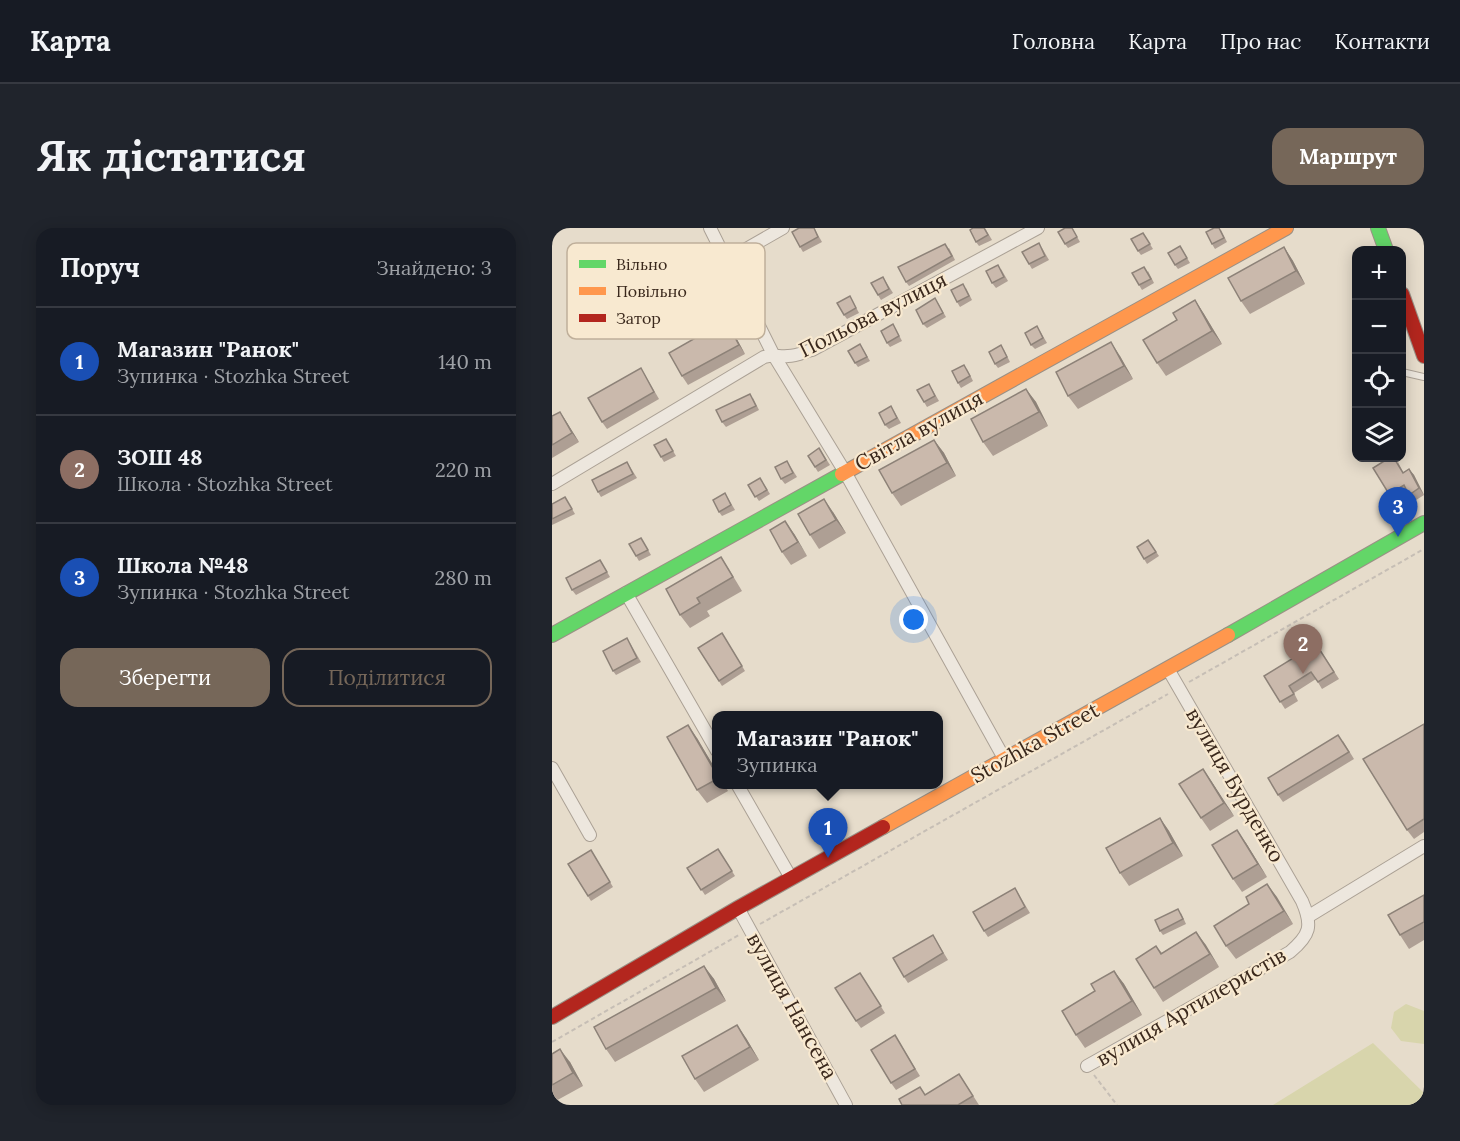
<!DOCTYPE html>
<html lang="uk">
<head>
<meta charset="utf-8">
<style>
  body { margin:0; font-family:Lora,serif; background:#20242c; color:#f1f3f6 }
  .controls { position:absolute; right:18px; top:18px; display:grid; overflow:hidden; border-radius:12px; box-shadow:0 3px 15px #0003 }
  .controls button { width:54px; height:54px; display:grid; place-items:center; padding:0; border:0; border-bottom:2px solid #363941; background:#171b24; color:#f1f3f6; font:30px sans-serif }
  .you { position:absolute; left:362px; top:392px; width:21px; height:21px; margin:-15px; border:4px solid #fff; border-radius:50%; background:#1a73e8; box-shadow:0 0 0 9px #1a73e833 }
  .badge { display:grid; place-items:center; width:39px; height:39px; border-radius:50%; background:#766759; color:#fff; font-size:20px; font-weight:700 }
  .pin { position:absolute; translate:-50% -50px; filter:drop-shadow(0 2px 3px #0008) }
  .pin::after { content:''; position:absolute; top:32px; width:21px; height:18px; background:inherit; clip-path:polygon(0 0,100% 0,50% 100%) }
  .popup { position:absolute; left:160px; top:483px; width:231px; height:78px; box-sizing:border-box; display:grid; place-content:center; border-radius:12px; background:#171b24; filter:drop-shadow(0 2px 4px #0005); font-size:20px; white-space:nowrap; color:#9ea1a6 }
  .popup b { font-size:22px; color:#f1f3f6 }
  .popup::after { content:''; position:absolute; left:50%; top:100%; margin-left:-12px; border:12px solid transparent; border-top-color:#171b24 }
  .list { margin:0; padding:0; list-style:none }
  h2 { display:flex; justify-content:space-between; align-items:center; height:78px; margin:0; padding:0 24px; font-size:26px }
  h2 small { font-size:20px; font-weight:400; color:#9ea1a6 }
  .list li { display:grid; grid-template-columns:39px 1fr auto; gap:18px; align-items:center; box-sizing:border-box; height:108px; padding:0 24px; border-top:2px solid #363941 }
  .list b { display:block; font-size:22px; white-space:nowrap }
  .list p { margin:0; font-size:20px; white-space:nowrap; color:#9ea1a6 }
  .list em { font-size:20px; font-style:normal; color:#9ea1a6 }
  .actions { display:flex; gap:12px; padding:18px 24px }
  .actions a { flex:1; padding:14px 0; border:2px solid #766759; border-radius:18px; text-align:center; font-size:21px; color:#766759 }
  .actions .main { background:#766759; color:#fff }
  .icon { flex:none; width:33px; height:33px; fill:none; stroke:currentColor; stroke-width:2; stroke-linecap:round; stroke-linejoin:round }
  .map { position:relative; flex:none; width:872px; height:877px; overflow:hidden; border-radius:18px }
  header { display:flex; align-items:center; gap:36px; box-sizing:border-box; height:84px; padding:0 30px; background:#171b24; border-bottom:2px solid #363941 }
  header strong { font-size:28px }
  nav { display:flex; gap:33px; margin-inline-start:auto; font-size:21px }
  .intro { display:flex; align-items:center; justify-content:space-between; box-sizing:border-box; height:144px; padding:0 36px }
  h1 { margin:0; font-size:42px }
  .button { padding:15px 27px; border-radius:18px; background:#766759; color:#fff; font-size:21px; font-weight:700 }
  main { display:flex; gap:36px; padding:0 36px }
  aside { flex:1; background:#171b24; border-radius:18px; box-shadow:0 3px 15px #0003 }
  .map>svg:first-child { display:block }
  .green { fill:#d8d5ac }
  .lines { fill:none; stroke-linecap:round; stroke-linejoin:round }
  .lane-casing { stroke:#aba195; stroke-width:8 }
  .street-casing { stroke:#aba195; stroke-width:14 }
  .fast-casing { stroke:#9a9085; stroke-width:16 }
  .slow-casing { stroke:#9a9085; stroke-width:16 }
  .jam-casing { stroke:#9a9085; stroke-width:16 }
  .path { stroke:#c6beb5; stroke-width:2; stroke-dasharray:4.5 3; stroke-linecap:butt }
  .lane { stroke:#ede7de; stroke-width:6 }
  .street { stroke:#ede7de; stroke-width:12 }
  .fast { stroke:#63d668; stroke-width:14 }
  .slow { stroke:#ff974d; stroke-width:14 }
  .jam { stroke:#b3261e; stroke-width:14 }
  .wall { fill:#ae9f94 }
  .shaded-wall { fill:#8d8278 }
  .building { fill:#cab9ac; stroke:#8d8278; stroke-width:1.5 }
  .labels { text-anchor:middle; stroke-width:4.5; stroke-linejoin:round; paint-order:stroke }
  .street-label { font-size:21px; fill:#3a281c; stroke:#f8e9d0 }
  .key { fill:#f8e9d0; stroke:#bfaf9a; stroke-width:1.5 }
  .key-label { font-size:16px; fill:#3a281c }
</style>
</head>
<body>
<header>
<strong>Карта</strong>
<nav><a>Головна</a><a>Карта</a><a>Про нас</a><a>Контакти</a></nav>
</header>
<div class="intro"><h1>Як дістатися</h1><a class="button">Маршрут</a></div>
<main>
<aside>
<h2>Поруч<small>Знайдено: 3</small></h2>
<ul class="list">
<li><span class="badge" style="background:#1a4fb4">1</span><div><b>Магазин &quot;Ранок&quot;</b><p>Зупинка · Stozhka Street</p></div><em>140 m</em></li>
<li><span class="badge" style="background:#8d6e63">2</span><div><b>ЗОШ 48</b><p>Школа · Stozhka Street</p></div><em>220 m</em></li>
<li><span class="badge" style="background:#1a4fb4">3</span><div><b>Школа №48</b><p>Зупинка · Stozhka Street</p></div><em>280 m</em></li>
</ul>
<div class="actions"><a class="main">Зберегти</a><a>Поділитися</a></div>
</aside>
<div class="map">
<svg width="872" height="877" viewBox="0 0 872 877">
  <rect width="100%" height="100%" fill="#e6dccb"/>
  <g class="green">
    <path d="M 854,776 L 872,783 L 872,816 L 849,813 L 839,800 L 842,784 Z"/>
    <path d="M 821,815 L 872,865 L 872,877 L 721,877 Z"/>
  </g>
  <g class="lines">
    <g class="lane-casing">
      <path id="lane" d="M 850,144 L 872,149"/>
    </g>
    <g class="street-casing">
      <g id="street">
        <path d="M 158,0 L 221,126 L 293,244 L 453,532"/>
        <path d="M 175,32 L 231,0"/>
        <path d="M 0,256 L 212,129 C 222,126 227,129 236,128 C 245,128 252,124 260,122 L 486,0"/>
        <path d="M 74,365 L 165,523"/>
        <path d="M 0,540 L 38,607"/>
        <path d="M 185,556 L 239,650"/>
        <path d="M 186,680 L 294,877"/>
        <path d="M 757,688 L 872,618"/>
        <path d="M 535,838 L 738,724 C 758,707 761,698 750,673 L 616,441"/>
      </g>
    </g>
    <g class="fast-casing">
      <g id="fast">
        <path d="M 826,0 L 834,22"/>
        <path d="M 0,407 L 290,246"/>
        <path d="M 676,407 L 872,295"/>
      </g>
    </g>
    <g class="slow-casing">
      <g id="slow">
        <path d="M 290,246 L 734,0"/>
        <path d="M 331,599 L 676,407"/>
      </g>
    </g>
    <g class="jam-casing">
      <g id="jam">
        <path d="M 850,66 L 872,128"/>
        <path d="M 0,789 L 186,680 L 331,599"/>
      </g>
    </g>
    <g class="path">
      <path d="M 637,454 L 872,321"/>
      <path d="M 208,696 L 616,466"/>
      <path d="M 0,814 L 187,707"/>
      <path d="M 542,847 L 565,877"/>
    </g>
    <use href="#lane" class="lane"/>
    <use href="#street" class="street"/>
    <use href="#fast" class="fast"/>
    <use href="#slow" class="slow"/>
    <use href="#jam" class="jam"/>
  </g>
  <g class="wall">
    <path d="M 247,0 L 262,0 L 270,14 L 251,24 L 248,19 Z"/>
    <path d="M 421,0 L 433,0 L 440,12 L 427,18 L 424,14 Z"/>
    <path d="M 520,0 L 528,14 L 516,20 L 513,16 Z"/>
    <path d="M 669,2 L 675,14 L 663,21 L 660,16 Z"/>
    <path d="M 591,5 L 601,21 L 589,27 L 586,23 Z"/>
    <path d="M 628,18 L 638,35 L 626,41 L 623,37 Z"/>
    <path d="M 732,19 L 741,33 L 753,56 L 698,86 L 689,73 Z"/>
    <path d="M 397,20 L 403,32 L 357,58 L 354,54 Z"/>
    <path d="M 490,20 L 497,32 L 480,41 L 477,36 Z"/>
    <path d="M 449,41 L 456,53 L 444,60 L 440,55 Z"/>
    <path d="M 596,43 L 602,55 L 590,62 L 587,57 Z"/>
    <path d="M 331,49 L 341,65 L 329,72 L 326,67 Z"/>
    <path d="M 414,60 L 420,72 L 408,79 L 405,74 Z"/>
    <path d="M 298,68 L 307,85 L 295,91 L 292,87 Z"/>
    <path d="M 643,72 L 652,86 L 670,116 L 614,148 L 605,135 L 625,92 Z"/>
    <path d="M 386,75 L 394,89 L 375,100 L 371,96 Z"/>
    <path d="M 176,95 L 193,126 L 136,157 L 130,148 Z"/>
    <path d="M 341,96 L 350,113 L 338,119 L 335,115 Z"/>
    <path d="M 488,103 L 495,115 L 483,121 L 479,117 Z"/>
    <path d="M 311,121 L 318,133 L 306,139 L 303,135 Z"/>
    <path d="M 452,122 L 458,134 L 446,140 L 443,136 Z"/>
    <path d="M 568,128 L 581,151 L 526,181 L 516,168 Z"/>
    <path d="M 415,141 L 421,153 L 409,160 L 406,155 Z"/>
    <path d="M 93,147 L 107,171 L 55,201 L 50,194 Z"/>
    <path d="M 380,161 L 387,173 L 375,179 L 372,174 Z"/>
    <path d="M 474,161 L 484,174 L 496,198 L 441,228 L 431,214 Z"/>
    <path d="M 201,170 L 207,182 L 174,199 L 170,194 Z"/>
    <path d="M 342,183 L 349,195 L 337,201 L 333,197 Z"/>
    <path d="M 8,184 L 27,214 L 0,230 L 0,188 Z"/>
    <path d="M 382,212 L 392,225 L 404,248 L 349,278 L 340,265 Z"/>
    <path d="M 117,216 L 124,228 L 112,234 L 109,229 Z"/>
    <path d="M 267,220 L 278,237 L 266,244 L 256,228 Z"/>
    <path d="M 235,233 L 245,249 L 233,256 L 229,251 Z"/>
    <path d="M 75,234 L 85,250 L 49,269 L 46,264 Z"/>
    <path d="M 846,234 L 851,244 L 857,241 L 862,247 L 872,267 L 861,274 L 855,265 L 842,273 L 837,266 Z"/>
    <path d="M 208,250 L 218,266 L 207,273 L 196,257 Z"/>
    <path d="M 173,265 L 183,282 L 170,288 L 167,284 Z"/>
    <path d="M 13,269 L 23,286 L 0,297 L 0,276 Z"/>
    <path d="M 281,284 L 294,305 L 267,321 L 258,307 Z"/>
    <path d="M 233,293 L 255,328 L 239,337 L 230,324 Z"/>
    <path d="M 89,310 L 99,327 L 87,333 L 84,328 Z"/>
    <path d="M 596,312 L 607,328 L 595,336 L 585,319 Z"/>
    <path d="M 169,329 L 178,343 L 190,363 L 155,383 L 158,388 L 138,400 L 128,387 Z"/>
    <path d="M 48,332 L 58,349 L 24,367 L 20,362 Z"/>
    <path d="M 170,405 L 193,443 L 170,458 L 146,420 Z"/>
    <path d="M 78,415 L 89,434 L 64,447 L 61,443 Z"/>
    <path d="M 769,423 L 787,451 L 770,461 L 764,451 L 742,465 L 746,473 L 733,481 L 712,448 Z"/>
    <path d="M 872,496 L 872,604 L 862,611 L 855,602 Z"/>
    <path d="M 145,510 L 165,544 L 165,556 L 172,556 L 176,563 L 155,575 L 145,562 Z"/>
    <path d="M 791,513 L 802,531 L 731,574 L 726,567 Z"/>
    <path d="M 651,541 L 682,588 L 658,603 L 649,590 Z"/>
    <path d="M 608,590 L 617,603 L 631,628 L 577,658 L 568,645 Z"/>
    <path d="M 694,615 L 715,649 L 690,664 L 681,651 Z"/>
    <path d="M 166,621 L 183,648 L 153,667 L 135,640 Z"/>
    <path d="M 39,622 L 61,659 L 39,673 L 16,636 Z"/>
    <path d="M 715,656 L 741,696 L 684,731 L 674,718 L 697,676 Z"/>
    <path d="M 463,660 L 478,685 L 436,709 L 432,703 Z"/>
    <path d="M 872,667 L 872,712 L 857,721 L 848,707 Z"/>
    <path d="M 629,685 L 634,696 L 611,707 L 608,703 Z"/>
    <path d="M 644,704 L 667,739 L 611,774 L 602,760 L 604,718 L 610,725 Z"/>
    <path d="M 381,707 L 396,732 L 356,755 L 352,749 Z"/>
    <path d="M 152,738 L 162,751 L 174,773 L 63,834 L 54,821 Z"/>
    <path d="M 562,743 L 572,756 L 590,787 L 533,820 L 524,807 L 543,763 Z"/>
    <path d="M 308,745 L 333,785 L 309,800 L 304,793 Z"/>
    <path d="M 343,807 L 368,848 L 344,862 L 339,855 Z"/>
    <path d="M 194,810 L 207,832 L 152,864 L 143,851 Z"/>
    <path d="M 0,826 L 18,834 L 31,858 L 0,875 Z"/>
    <path d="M 413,855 L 427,877 L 350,877 L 368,859 L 373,867 Z"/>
  </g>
  <g class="shaded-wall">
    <path d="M 732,19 L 741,33 L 753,56 L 744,43 Z"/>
    <path d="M 643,72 L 652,86 L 670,116 L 660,103 Z"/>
    <path d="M 170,86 L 176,95 L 193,126 L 187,117 Z"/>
    <path d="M 559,114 L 568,128 L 581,151 L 572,138 Z"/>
    <path d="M 474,161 L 484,174 L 496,198 L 487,184 Z"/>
    <path d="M 8,184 L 14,193 L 27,214 L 20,205 Z"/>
    <path d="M 382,212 L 392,225 L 404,248 L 395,235 Z"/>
    <path d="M 857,241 L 862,247 L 872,267 L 867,260 Z"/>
    <path d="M 272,271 L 281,284 L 294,305 L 284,292 Z"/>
    <path d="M 233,293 L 243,307 L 255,328 L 246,314 Z"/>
    <path d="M 136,497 L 145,510 L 165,544 L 165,547 Z"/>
    <path d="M 651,541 L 660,554 L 682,588 L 672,575 Z"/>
    <path d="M 608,590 L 617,603 L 631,628 L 621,615 Z"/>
    <path d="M 685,602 L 694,615 L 715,649 L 706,636 Z"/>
    <path d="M 715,656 L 725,669 L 741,696 L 732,683 Z"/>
    <path d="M 644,704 L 654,717 L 667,739 L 658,726 Z"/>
    <path d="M 152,738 L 162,751 L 174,773 L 164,760 Z"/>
    <path d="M 562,743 L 572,756 L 590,787 L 580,773 Z"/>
    <path d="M 185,797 L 194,810 L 207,832 L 198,819 Z"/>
    <path d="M 8,821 L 18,834 L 31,858 L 21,845 Z"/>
  </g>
  <g class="building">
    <path d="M 247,0 L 262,0 L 266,9 L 248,19 L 240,4 Z"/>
    <path d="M 421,0 L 432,0 L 436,7 L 424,14 L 418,2 Z"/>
    <path d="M 513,0 L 520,0 L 525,9 L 513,16 L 506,4 Z"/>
    <path d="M 662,0 L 667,0 L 672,10 L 660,16 L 654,4 Z"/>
    <path d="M 591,5 L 598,16 L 586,23 L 579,11 Z"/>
    <path d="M 487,15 L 493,28 L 477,36 L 470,24 Z"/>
    <path d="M 393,16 L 400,28 L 354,54 L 346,39 Z"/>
    <path d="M 628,18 L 635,30 L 623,37 L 616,25 Z"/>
    <path d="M 732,19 L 744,43 L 689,73 L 676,50 Z"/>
    <path d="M 446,37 L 452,49 L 440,55 L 434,43 Z"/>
    <path d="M 592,39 L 599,51 L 587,57 L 580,45 Z"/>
    <path d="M 331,49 L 337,61 L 326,67 L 319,55 Z"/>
    <path d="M 411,56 L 417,68 L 405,74 L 399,62 Z"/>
    <path d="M 298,68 L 304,80 L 292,87 L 285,75 Z"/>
    <path d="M 383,70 L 391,85 L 371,96 L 364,82 Z"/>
    <path d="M 643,72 L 660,103 L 605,135 L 591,112 L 625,92 L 621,85 Z"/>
    <path d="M 170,86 L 187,117 L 130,148 L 117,125 L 154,104 L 149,97 Z"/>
    <path d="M 341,96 L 347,108 L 335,115 L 329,103 Z"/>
    <path d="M 485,98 L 491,110 L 479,117 L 473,105 Z"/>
    <path d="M 559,114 L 572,138 L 516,168 L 504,144 Z"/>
    <path d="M 308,116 L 315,129 L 303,135 L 296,123 Z"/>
    <path d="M 449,117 L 455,129 L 443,136 L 437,124 Z"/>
    <path d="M 412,137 L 418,148 L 406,155 L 400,143 Z"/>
    <path d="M 89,140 L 102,164 L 50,194 L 36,170 Z"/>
    <path d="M 377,156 L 383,168 L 372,174 L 365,162 Z"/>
    <path d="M 474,161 L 487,184 L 431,214 L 419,191 Z"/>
    <path d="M 198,166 L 204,178 L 170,194 L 164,182 Z"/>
    <path d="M 339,178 L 345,190 L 333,197 L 327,185 Z"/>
    <path d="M 8,184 L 20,205 L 0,217 L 0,188 Z"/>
    <path d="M 114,211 L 121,223 L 109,229 L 102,217 Z"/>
    <path d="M 382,212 L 395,235 L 340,265 L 327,242 Z"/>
    <path d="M 267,220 L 274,232 L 263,239 L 256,228 Z"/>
    <path d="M 837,230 L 842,230 L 851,245 L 857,241 L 867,260 L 857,267 L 852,257 L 837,266 L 821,240 Z"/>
    <path d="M 235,233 L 241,245 L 229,251 L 223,239 Z"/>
    <path d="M 75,234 L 81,246 L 46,264 L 40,252 Z"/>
    <path d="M 208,250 L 215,262 L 203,269 L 196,257 Z"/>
    <path d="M 173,265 L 179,277 L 167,284 L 161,272 Z"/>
    <path d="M 13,269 L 20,281 L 0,291 L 0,276 Z"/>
    <path d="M 272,271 L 284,292 L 258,307 L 246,286 Z"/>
    <path d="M 233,293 L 246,314 L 230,324 L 218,302 Z"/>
    <path d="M 89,310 L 96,322 L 84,328 L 77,316 Z"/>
    <path d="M 596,312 L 604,324 L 592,331 L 585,319 Z"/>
    <path d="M 169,329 L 181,349 L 145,370 L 148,375 L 128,387 L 114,361 Z"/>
    <path d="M 48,332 L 55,344 L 20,362 L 14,350 Z"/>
    <path d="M 170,405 L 190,438 L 167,453 L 146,420 Z"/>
    <path d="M 75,410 L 85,430 L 61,443 L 51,423 Z"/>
    <path d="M 764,416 L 782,444 L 766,454 L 759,444 L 737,458 L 742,466 L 728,474 L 712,448 Z"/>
    <path d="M 872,496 L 872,591 L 855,602 L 811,531 Z"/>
    <path d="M 136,497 L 165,547 L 165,551 L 145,562 L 115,509 Z"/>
    <path d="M 786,507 L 797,524 L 726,567 L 716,550 Z"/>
    <path d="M 651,541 L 672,575 L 649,590 L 627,556 Z"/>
    <path d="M 608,590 L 621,615 L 568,645 L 554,620 Z"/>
    <path d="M 685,602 L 706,636 L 681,651 L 660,617 Z"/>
    <path d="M 166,621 L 180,643 L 149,662 L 135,640 Z"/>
    <path d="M 39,622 L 58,654 L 36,668 L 16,636 Z"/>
    <path d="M 715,656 L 732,683 L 674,718 L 662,698 L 697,676 L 694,669 Z"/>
    <path d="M 463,660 L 473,679 L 432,703 L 421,684 Z"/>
    <path d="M 872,667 L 872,694 L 848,707 L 836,687 Z"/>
    <path d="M 626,681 L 631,691 L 608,703 L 603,692 Z"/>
    <path d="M 644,704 L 658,726 L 602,760 L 584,731 L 604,718 L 609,726 Z"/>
    <path d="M 381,707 L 391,725 L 352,749 L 341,730 Z"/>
    <path d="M 152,738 L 164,760 L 54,821 L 42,799 Z"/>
    <path d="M 562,743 L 580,773 L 524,807 L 510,783 L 543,763 L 539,756 Z"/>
    <path d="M 308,745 L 329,778 L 304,793 L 283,760 Z"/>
    <path d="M 185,797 L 198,819 L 143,851 L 130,828 Z"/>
    <path d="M 343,807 L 363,841 L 339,855 L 319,822 Z"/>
    <path d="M 8,821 L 21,845 L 0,857 L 0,826 Z"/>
    <path d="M 407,846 L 421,868 L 406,877 L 350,877 L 347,871 L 368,859 L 373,867 Z"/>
  </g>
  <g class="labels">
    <g class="street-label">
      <text transform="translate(321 87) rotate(-27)" y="7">Польова вулиця</text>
      <text transform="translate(367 203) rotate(-29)" y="7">Світла вулиця</text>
      <text transform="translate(483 515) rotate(-29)" y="7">Stozhka Street</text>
      <text transform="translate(683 557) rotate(60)" y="7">вулиця Бурденко</text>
      <text transform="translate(240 778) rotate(61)" y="7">вулиця Нансена</text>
      <text transform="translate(639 779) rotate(-30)" y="7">вулиця Артилеристів</text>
    </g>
  </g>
  <rect x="15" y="15" width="198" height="96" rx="9" class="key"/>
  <rect x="27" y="32" width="27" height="8" fill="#63d668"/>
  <rect x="27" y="59" width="27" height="8" fill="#ff974d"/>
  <rect x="27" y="86" width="27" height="8" fill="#b3261e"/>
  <g class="key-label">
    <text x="64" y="42">Вільно</text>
    <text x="64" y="69">Повільно</text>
    <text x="64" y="96">Затор</text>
  </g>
</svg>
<div class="controls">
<button>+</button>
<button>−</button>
<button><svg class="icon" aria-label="locate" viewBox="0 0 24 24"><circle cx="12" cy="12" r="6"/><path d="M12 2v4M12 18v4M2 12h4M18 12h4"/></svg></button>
<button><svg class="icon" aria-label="layers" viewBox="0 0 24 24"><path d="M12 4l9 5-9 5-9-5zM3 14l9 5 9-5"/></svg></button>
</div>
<div class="you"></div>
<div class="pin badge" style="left:276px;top:630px;background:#1a4fb4">1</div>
<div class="popup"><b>Магазин &quot;Ранок&quot;</b>Зупинка</div>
<div class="pin badge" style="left:751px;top:446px;background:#8d6e63">2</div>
<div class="pin badge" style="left:846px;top:309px;background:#1a4fb4">3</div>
</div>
</main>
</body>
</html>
